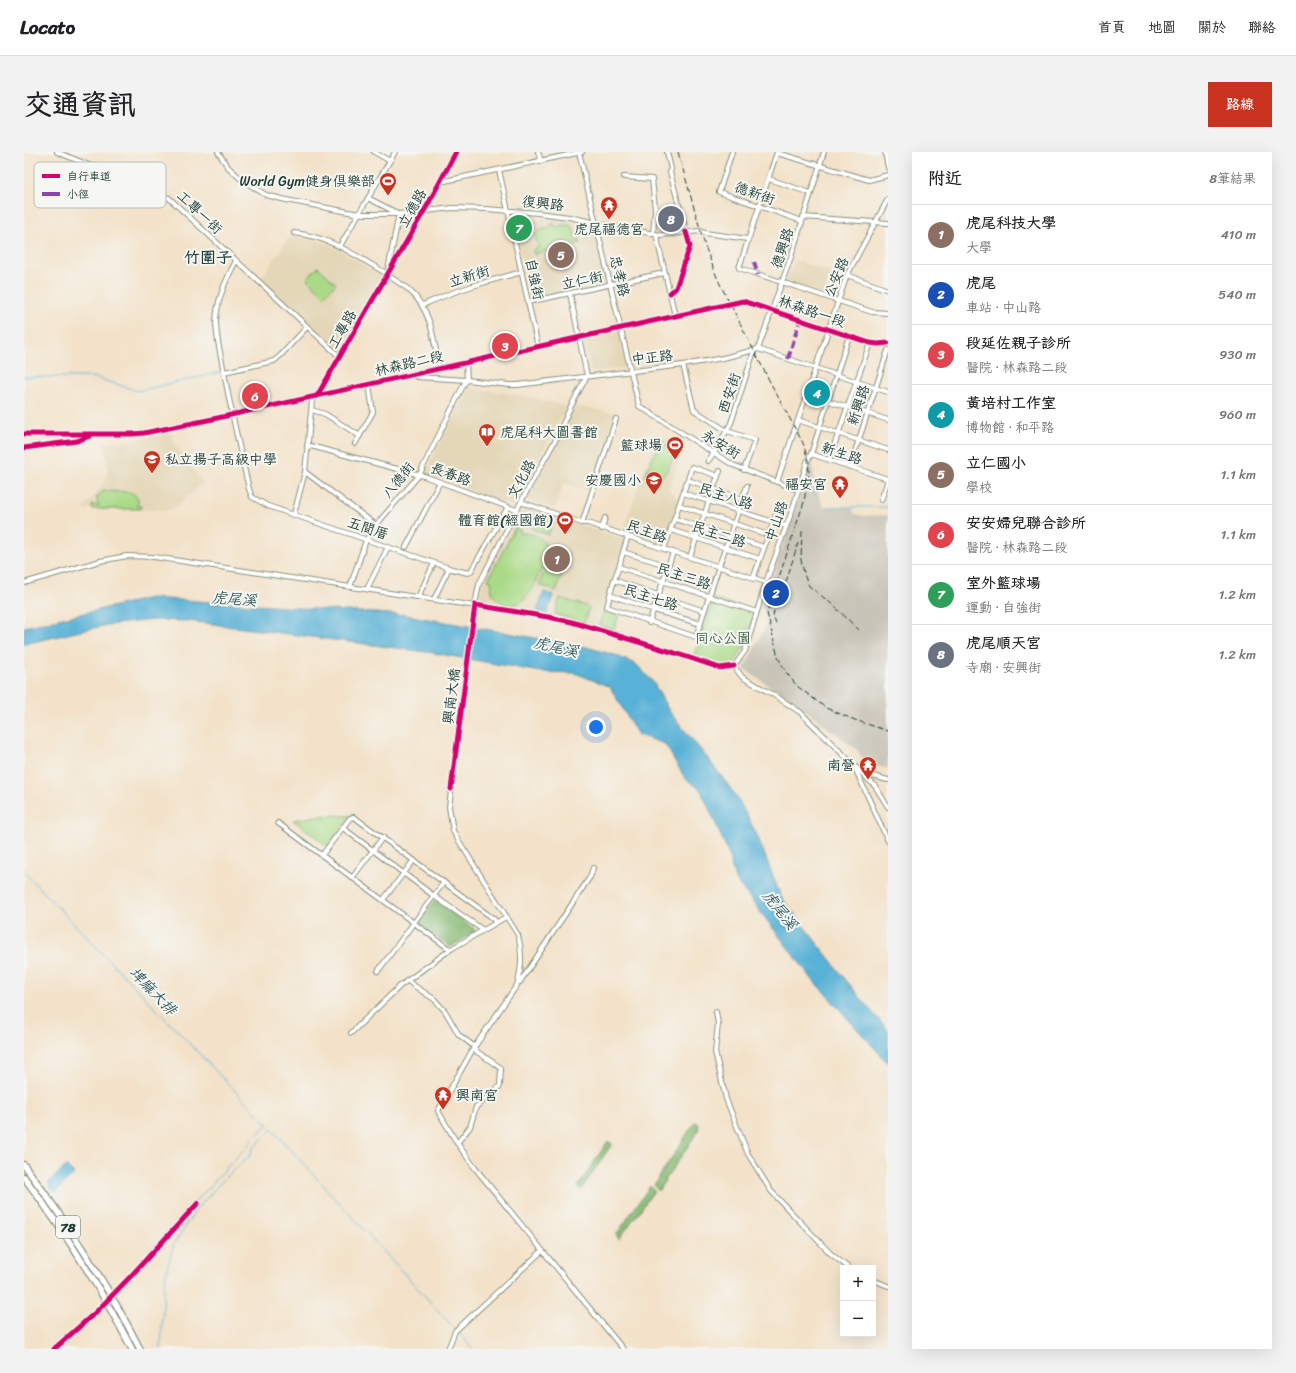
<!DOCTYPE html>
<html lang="zh-TW">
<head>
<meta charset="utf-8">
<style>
  body { margin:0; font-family:Sriracha,"LXGW WenKai TC",sans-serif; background:#f2f2f2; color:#202124 }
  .controls { position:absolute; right:12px; bottom:12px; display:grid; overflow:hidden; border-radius:0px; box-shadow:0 4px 16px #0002 }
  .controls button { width:36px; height:36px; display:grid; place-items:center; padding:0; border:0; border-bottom:1px solid #e0e0e0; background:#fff; color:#202124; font:20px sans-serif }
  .you { position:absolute; left:572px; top:575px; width:14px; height:14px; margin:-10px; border:3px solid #fff; border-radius:50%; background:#1a73e8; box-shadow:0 0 0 6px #1a73e833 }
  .badge { display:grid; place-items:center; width:26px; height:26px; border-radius:50%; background:#c8321e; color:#fff; font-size:13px; font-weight:700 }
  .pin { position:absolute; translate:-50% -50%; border:2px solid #fff; box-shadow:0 1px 4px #0006 }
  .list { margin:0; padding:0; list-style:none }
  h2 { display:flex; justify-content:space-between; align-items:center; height:52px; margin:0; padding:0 16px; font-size:17px }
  h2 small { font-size:13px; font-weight:400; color:#757577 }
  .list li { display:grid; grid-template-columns:26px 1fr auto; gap:12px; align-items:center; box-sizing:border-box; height:60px; padding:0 16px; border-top:1px solid #e0e0e0 }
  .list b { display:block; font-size:15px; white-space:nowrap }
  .list p { margin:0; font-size:13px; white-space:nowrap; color:#757577 }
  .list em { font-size:13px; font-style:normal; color:#757577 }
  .map { position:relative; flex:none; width:864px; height:1197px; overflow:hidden; border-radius:0px }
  header { display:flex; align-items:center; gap:24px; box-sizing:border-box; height:56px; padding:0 20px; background:#fff; border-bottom:1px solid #e0e0e0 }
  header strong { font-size:19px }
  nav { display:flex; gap:22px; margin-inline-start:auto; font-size:14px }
  .intro { display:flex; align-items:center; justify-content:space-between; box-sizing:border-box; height:96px; padding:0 24px }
  h1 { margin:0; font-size:28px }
  .button { padding:10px 18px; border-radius:0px; background:#c8321e; color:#fff; font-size:14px; font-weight:700 }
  main { display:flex; gap:24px; padding:0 24px }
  aside { flex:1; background:#fff; border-radius:0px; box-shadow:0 4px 16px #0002 }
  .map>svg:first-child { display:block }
  .built { fill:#e4d7b7 }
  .industrial { fill:#c9c4b8 }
  .green { fill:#aada88; stroke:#648c5e }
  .forest { fill:#87ba74; stroke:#537c54 }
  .water { fill:#59b1d6; stroke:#3c7785 }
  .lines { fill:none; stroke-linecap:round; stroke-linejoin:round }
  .stream { stroke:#59b1d6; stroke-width:1 }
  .minor-casing { stroke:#89907e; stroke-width:6 }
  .major-casing { stroke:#89907e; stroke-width:7 }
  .highway-casing { stroke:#89907e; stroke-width:8 }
  .minor { stroke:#fff; stroke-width:4 }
  .major { stroke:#fff; stroke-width:5 }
  .highway { stroke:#fff; stroke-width:5.5 }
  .rail { stroke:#1f3d34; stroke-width:1; stroke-dasharray:6 3; stroke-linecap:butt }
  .quiet { stroke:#8e44ad; stroke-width:4; stroke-dasharray:8 4; stroke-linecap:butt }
  .cycleway-casing { stroke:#f6f6f2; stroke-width:8 }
  .cycleway { stroke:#d6006c; stroke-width:5 }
  .labels { text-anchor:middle; stroke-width:4; stroke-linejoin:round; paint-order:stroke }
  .shield { fill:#f6f6f2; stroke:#60746d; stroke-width:1 }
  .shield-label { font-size:13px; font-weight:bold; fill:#1f3d34 }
  .poi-label { font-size:14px; fill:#1f3d34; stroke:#f6f6f2; text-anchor:end }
  .street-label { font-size:14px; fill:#1f3d34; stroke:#f6f6f2 }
  .park-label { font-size:14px; fill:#3b5c45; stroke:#f6f6f2 }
  .water-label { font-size:15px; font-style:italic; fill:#2e5a5c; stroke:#f6f6f2 }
  .quarter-label { font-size:16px; font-weight:bold; fill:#1f3d34; stroke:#f6f6f2 }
  .key { fill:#f6f6f2; stroke:#b6beb9; stroke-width:1 }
  .key-label { font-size:11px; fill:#1f3d34 }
</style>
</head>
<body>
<header>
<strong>Locato</strong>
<nav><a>首頁</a><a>地圖</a><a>關於</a><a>聯絡</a></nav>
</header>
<div class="intro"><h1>交通資訊</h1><a class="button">路線</a></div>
<main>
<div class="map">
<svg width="864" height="1197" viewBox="0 0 864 1197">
  <rect width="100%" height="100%" fill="#f6f6f2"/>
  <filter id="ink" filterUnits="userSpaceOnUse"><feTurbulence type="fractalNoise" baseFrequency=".025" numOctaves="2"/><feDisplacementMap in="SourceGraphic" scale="8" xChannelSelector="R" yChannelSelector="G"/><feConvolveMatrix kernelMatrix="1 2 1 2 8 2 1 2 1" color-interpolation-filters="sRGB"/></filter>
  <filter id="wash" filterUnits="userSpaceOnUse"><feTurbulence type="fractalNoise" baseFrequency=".012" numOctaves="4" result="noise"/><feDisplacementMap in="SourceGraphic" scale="16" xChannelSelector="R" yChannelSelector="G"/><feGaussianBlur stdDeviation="0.9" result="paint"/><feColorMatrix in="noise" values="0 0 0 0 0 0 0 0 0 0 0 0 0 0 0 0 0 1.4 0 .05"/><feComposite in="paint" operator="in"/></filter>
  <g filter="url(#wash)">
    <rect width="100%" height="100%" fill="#f3e2c9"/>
    <g class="built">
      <path d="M 491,66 L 528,66 L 543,68 L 569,74 L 583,131 L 541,141 L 507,146 L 489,68 Z"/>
      <path d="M 266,84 L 287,87 L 305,92 L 358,124 L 314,199 L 312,199 L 236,128 Z"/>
      <path d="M 770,108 L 806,120 L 800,142 L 761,131 Z"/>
      <path d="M 595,180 L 603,216 L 567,220 L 559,187 Z"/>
      <path d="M 445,235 L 499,244 L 543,254 L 526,287 L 488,354 L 401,321 Z"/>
      <path d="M 550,254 L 594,261 L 591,264 L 566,339 L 539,331 L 531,357 L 502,348 L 530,299 Z"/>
      <path d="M 147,281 L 151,294 L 179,331 L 148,358 L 59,357 L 82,328 L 84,315 L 80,291 L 107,289 Z"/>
      <path d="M 633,282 L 659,297 L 645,337 L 655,349 L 644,384 L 639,392 L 605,380 L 602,376 L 602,371 L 614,335 Z"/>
      <path d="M 501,355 L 602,388 L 574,475 L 455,450 L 458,434 L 462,425 L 497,358 Z"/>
    </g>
    <path class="industrial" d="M 788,307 L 790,331 L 799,355 L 829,356 L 830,362 L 841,364 L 864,363 L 864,616 L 844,613 L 832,597 L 784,560 L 720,517 L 744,470 L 738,455 Z"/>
    <g class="green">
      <path d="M 530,71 L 531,75 L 541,73 L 547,74 L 551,81 L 550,88 L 555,87 L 557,91 L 510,102 L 509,98 L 516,95 L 512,89 C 511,79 517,77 526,76 L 526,72 Z"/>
      <path d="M 294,115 L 312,132 L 300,144 L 283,127 Z"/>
      <path d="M 637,288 L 640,289 L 639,293 C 644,292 649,295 650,301 C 647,310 642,326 632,327 L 625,322 L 624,324 L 621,323 Z"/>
      <path d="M 79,339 L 107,340 L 114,346 L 114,351 L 112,354 L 117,354 L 117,357 L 68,357 L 68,353 L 75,354 L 73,350 L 73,345 Z"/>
      <path d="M 513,361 L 530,367 L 524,383 L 508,377 Z"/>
      <path d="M 491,376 L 497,379 L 496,382 C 512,378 527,391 522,407 C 514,423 500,467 476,449 C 469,445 466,439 468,430 L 464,428 Z"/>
      <path d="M 529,396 L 545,402 L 541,412 L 526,407 L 541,413 L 532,439 L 515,433 Z"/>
      <path d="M 536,446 L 565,455 L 560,471 L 531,462 Z"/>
      <path d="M 690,447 L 731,460 L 720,494 L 709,513 L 697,515 L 669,505 Z"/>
      <path d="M 580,458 L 595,463 L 590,478 L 575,473 Z"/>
      <path d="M 307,663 L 327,664 L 303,694 L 269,668 L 292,664 Z"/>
    </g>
    <g class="forest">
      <path d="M 411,748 L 450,777 L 451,780 L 428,794 L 424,793 L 394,771 L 393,769 Z"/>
      <path d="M 671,970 L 675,972 L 674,979 L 634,1039 L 630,1033 Z"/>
      <path d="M 584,989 L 588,992 L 557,1038 L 554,1034 Z"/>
      <path d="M 626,1034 L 630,1039 L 595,1087 L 592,1083 Z"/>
    </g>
    <g class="water">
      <path d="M 520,440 L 529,443 L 523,462 L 513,459 Z"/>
      <path d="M 126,446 L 382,463 L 562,495 L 591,503 L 613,513 L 629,530 L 645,559 L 685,608 L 713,645 L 733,683 L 757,745 L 837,847 L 864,878 L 864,911 L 789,828 L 711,727 L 704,700 L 688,663 L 676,637 L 661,626 L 641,592 L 614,583 L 586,535 L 551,521 L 517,520 L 410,501 L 165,469 L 129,468 L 83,473 L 0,492 L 0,475 Z"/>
      <path d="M 42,1014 L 50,1022 L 32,1040 C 28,1038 24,1035 25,1030 Z"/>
    </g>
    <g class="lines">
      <g class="stream">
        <path d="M 0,225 L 69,225 L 114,239 L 197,220"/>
        <path d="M 803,355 L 864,355"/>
        <path d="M 0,720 L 243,972 L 431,1177"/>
        <path d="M 90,1144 L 107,1127 L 106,1121 L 243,972"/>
        <path d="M 434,1180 L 449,1197"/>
        <path d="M 33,1197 L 82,1152"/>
        <path d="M 137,1197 L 140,1136 L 143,1117 L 150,1092 L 171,1059 L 202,1025 L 226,1004 L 229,996 L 248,977"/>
      </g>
    </g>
  </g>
  <g filter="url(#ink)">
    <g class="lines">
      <g class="minor-casing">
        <g id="minor">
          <path d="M 33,0 L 145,46 L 316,205"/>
          <path d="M 194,0 L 204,15 L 218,28 L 242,43 L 262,48 L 335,62 L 375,62 L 429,56 L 462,57 L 514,61 L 545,65 L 591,75 L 637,83 L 676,79 L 681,81 L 724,87"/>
          <path d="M 350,0 L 366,9"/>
          <path d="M 514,0 L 517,9"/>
          <path d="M 555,0 L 615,254 L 709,313 L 774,338"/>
          <path d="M 643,0 L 647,17 L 646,20 L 666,94 L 652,136 L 646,141"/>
          <path d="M 708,0 L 695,40 L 778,69"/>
          <path d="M 753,0 L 715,116 L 848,160 L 864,161"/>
          <path d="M 861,0 L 864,16"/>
          <path d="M 753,1 L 845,28 L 864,23"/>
          <path d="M 475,18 L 514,195"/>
          <path d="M 600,25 L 628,27 L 631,57 L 629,82"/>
          <path d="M 745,27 L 786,41"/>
          <path d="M 416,30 L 558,0"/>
          <path d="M 344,46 L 371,60"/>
          <path d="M 779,65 L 864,71"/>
          <path d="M 270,81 C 306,85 329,102 360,120 C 368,127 377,131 385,138 C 408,158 410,188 415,217"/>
          <path d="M 632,82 L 651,164"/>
          <path d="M 316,94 L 371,0"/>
          <path d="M 212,109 C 202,127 193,147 192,169 C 192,186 197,204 200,220 C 207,260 216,298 225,337 L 228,345 L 244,354 L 428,417 L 444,421 L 447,419 L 484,355"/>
          <path d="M 366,118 L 416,30 L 432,0"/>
          <path d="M 823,123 L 864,138"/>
          <path d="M 546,142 L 563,224 L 546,256 L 532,287 L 499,346 L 455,432 L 451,453 L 425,655 L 429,679 L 433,686 L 494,783 C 499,801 498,816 493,833 L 449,897 L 414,959 L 433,991 L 451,1016 L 599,1197"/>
          <path d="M 504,150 L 640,121"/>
          <path d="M 399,153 C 431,138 464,129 498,120"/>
          <path d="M 734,197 L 767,105 L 800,0"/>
          <path d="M 659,213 L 670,258 L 703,279 L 731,288 L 720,318"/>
          <path d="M 200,220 L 250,209 L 257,203 L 283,175"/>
          <path d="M 389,222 L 393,225 L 443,228 L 485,233 L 493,233 L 659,213 L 699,206 L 734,197 L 864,240"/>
          <path d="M 783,242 L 864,268"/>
          <path d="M 288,258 L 301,262 L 336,284"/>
          <path d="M 774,268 L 864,298"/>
          <path d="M 331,292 L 349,260 L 345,232"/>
          <path d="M 283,293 L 400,324 L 492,358"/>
          <path d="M 0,296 L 53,289 L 69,282"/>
          <path d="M 787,302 L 864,327"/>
          <path d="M 805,308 L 846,191"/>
          <path d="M 684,309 L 690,301 L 707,271 L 730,199"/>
          <path d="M 826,315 L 864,198"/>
          <path d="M 281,320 L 352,373"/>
          <path d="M 664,328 L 718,347"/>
          <path d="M 753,330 L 823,123 L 864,47"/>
          <path d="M 659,341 L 762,374"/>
          <path d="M 857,348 L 864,328"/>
          <path d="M 497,350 L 558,371 L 564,371 L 597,382 L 640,397 L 742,430"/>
          <path d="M 655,353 L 744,383"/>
          <path d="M 270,362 L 281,320 L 288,249 L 297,239 L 363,123 L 375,62"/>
          <path d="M 651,367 L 740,395"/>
          <path d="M 558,371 L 592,267"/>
          <path d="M 578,377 L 581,366"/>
          <path d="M 647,378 L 736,407"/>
          <path d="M 604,384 L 599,400 L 645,414"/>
          <path d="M 382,395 L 416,330"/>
          <path d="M 640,397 L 668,315 L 694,324"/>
          <path d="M 599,400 L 595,415 L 733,460"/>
          <path d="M 666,405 L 689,337 L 696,319"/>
          <path d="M 595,415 L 590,428 L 680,459"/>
          <path d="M 729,427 L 755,354"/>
          <path d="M 590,428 L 586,443 L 630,458 L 677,472"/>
          <path d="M 0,431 L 76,409 L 103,404 L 130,405 L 524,465 L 582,479 L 651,501 L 696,516 L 710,514"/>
          <path d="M 326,435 L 342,388 L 352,373 L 396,322 L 399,315 L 440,232 L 443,228 L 442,211"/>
          <path d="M 343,437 L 364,395"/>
          <path d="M 586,443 L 583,455 L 672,485 L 695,414 L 723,334"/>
          <path d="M 394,445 L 410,411"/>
          <path d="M 410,447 L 425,416"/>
          <path d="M 625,471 L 649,400"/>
          <path d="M 710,514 L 721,499 L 742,430 L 769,356 L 783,310 L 787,302 L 825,184"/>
          <path d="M 710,514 L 718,525 L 750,543 L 776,560 L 851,634 L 864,655"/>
          <path d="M 830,614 L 864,689"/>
          <path d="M 841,622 L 864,628"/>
          <path d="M 254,671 L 424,796 L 427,797 L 482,765"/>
          <path d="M 319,676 L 410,744 L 459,778"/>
          <path d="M 298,703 L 326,666 L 330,665 L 470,767 L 472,770"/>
          <path d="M 328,726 L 359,685"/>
          <path d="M 359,748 L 390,708"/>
          <path d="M 354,819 L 420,730"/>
          <path d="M 383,828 L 389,833 L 410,847 L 421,859 L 435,883 L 451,895"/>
          <path d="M 496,830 L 566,725 L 569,716"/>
          <path d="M 692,860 L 694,872 L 691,900 L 702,947 L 724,1002 L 747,1039 L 762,1055 L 806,1101 L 825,1116"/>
          <path d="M 327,881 L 376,834 L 427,797"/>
          <path d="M 433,991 L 446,975 L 452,955 L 476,934 L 477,916 L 449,897"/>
          <path d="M 849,1128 L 864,1134"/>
          <path d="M 424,1197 L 431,1179 L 518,1099"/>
        </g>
      </g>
      <g class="major-casing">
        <path id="major" d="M 0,282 L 109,282 L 120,281 L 189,267 L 719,149 L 846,191 L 854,192 L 864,191"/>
      </g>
      <g class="highway-casing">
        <g id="highway">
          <path d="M 0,1013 C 44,1072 83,1132 116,1197"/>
          <path d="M 0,1025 C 41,1080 77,1137 108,1197"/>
        </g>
      </g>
      <use href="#minor" class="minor"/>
      <use href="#major" class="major"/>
      <use href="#highway" class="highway"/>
      <g class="rail">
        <path d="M 654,0 L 681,94 L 694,128 L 745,228 L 779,291 L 784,308 L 785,319 L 780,350 L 743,461 L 754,505 L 761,519 L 773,534 L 802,556 L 831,568 L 864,579"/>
        <path d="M 778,379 L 777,408 L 781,425 L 785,434 L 809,453 L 837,480"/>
        <path d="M 752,450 L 749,464 L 752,472"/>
        <path d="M 754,456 L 774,391"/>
      </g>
      <g class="quiet">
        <path d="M 730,110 L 734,123"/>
        <path d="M 764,207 L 775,171 L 778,168"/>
      </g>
      <g class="cycleway-casing">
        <g id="cycleway">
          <path d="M 646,141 L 652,136 L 666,94 L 662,80"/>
          <path d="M 293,244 L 403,54 L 432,0"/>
          <path d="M 0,282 L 109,282 L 120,281 L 189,267 L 719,149 L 846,191 L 854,192 L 864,191"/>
          <path d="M 0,296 L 53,289 L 66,284"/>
          <path d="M 427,637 L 451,453 L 524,465 L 548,470 L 651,501 L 696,516 L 710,514"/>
          <path d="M 30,1197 L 72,1160 L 106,1125 L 174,1051"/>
        </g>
      </g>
      <use href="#cycleway" class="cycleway"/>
    </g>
  </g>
  <defs>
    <g id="stadium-pin" transform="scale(0.9)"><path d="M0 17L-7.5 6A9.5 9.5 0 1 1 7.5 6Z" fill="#c8321e" stroke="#f6f6f2"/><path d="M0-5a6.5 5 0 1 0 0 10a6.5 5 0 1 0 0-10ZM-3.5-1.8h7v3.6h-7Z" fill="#fff"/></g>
    <g id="temple-pin" transform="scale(0.9)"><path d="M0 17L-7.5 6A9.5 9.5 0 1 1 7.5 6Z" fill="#c8321e" stroke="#f6f6f2"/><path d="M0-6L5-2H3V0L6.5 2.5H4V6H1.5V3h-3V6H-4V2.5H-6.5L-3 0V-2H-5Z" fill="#fff"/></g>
    <g id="library-pin" transform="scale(0.9)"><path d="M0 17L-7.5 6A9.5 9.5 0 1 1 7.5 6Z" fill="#c8321e" stroke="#f6f6f2"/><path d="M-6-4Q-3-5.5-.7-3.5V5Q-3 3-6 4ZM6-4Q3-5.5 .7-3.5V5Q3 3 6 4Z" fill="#fff"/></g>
    <g id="school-pin" transform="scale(0.9)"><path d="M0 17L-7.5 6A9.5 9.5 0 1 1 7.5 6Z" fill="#c8321e" stroke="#f6f6f2"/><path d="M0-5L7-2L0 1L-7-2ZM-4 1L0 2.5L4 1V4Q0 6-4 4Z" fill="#fff"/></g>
  </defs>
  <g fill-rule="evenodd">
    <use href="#stadium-pin" x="364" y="29"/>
    <use href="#temple-pin" x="585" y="53"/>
    <use href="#library-pin" x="463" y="280"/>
    <use href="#stadium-pin" x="651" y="293"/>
    <use href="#school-pin" x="128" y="307"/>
    <use href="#school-pin" x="630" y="328"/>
    <use href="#temple-pin" x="816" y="332"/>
    <use href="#stadium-pin" x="541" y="368"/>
    <use href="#temple-pin" x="844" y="613"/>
    <use href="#temple-pin" x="419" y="943"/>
  </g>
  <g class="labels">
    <rect class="shield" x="32" y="1064" width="24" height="22" rx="3"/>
    <g class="shield-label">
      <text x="44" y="1080">78</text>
    </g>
    <g class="poi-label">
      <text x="351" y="34">World Gym健身俱樂部</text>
      <text x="585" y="82" text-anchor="middle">虎尾福德宮</text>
      <text x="476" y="285" text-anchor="start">虎尾科大圖書館</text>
      <text x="638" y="298">籃球場</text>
      <text x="141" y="312" text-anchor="start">私立揚子高級中學</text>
      <text x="617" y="333">安慶國小</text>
      <text x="803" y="337">福安宮</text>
      <text x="528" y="373">體育館(經國館)</text>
      <text x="831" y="618">南營</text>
      <text x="432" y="948" text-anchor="start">興南宮</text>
    </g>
    <g class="street-label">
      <text transform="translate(731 41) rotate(20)" y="5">德新街</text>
      <text transform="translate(519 51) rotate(6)" y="5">復興路</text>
      <text transform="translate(388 56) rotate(-60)" y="5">立德路</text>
      <text transform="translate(176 60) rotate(43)" y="5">工專一街</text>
      <text transform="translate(758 96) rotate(-72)" y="5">德興路</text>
      <text transform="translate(445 124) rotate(-17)" y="5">立新街</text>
      <text transform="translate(596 124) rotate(76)" y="5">忠孝路</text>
      <text transform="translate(812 125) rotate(-67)" y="5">公安路</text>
      <text transform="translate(511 127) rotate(78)" y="5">自強街</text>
      <text transform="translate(558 128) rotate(-12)" y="5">立仁街</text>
      <text transform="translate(788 159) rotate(19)" y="5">林森路一段</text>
      <text transform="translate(318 177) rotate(-60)" y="5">工專路</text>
      <text transform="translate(628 205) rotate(-6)" y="5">中正路</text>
      <text transform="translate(385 211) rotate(-13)" y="5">林森路二段</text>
      <text transform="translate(705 241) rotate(-71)" y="5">西安街</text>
      <text transform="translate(834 253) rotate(-72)" y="5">新興路</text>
      <text transform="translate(697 292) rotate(31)" y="5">永安街</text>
      <text transform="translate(818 301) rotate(18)" y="5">新生路</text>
      <text transform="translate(427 322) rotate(20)" y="5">長春路</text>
      <text transform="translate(497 327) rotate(-61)" y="5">文化路</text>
      <text transform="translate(374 328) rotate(-51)" y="5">八德街</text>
      <text transform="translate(702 344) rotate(18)" y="5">民主八路</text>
      <text transform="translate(752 369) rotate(-71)" y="5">中山路</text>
      <text transform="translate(344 376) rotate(19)" y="5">五間厝</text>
      <text transform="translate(623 379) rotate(20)" y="5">民主路</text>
      <text transform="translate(695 382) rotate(18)" y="5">民主二路</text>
      <text transform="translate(660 424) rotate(18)" y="5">民主三路</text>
      <text transform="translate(627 445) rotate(18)" y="5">民主七路</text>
      <text transform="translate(427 544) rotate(-83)" y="5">興南大橋</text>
    </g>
    <g class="park-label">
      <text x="699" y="491">同心公園</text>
    </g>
    <g class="water-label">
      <text transform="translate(210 447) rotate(4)" y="5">虎尾溪</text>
      <text transform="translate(532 495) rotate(13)" y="5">虎尾溪</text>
      <text transform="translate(756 758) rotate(51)" y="5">虎尾溪</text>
      <text transform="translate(129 839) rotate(46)" y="5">埤麻大排</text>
    </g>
    <g class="quarter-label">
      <text x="184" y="111">竹圍子</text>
    </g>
  </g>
  <rect x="10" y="10" width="132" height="46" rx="6" class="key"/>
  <rect x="18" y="22" width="18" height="4" fill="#d6006c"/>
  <rect x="18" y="40" width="18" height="4" fill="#8e44ad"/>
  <g class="key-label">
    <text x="43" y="28">自行車道</text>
    <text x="43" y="46">小徑</text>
  </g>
</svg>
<div class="controls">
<button>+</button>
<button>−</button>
</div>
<div class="you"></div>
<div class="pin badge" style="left:533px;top:407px;background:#8d6e63">1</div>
<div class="pin badge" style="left:752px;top:441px;background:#1a4fb4">2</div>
<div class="pin badge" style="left:481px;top:194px;background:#e0444e">3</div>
<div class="pin badge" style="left:793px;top:241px;background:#0f9aa8">4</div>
<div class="pin badge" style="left:537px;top:103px;background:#8d6e63">5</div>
<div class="pin badge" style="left:231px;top:244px;background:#e0444e">6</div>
<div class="pin badge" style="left:495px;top:76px;background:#2e9e5b">7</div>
<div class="pin badge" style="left:647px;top:67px;background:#6b7280">8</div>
</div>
<aside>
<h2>附近<small>8筆結果</small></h2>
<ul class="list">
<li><span class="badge" style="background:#8d6e63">1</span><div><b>虎尾科技大學</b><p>大學</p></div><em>410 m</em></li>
<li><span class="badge" style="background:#1a4fb4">2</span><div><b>虎尾</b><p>車站 · 中山路</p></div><em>540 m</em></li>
<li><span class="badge" style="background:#e0444e">3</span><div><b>段延佐親子診所</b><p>醫院 · 林森路二段</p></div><em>930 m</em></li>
<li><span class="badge" style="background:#0f9aa8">4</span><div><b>黃培村工作室</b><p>博物館 · 和平路</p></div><em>960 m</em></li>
<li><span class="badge" style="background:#8d6e63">5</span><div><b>立仁國小</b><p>學校</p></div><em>1.1 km</em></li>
<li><span class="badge" style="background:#e0444e">6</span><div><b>安安婦兒聯合診所</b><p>醫院 · 林森路二段</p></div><em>1.1 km</em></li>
<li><span class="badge" style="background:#2e9e5b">7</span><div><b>室外籃球場</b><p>運動 · 自強街</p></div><em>1.2 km</em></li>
<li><span class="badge" style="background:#6b7280">8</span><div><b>虎尾順天宮</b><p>寺廟 · 安興街</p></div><em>1.2 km</em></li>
</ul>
</aside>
</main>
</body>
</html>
